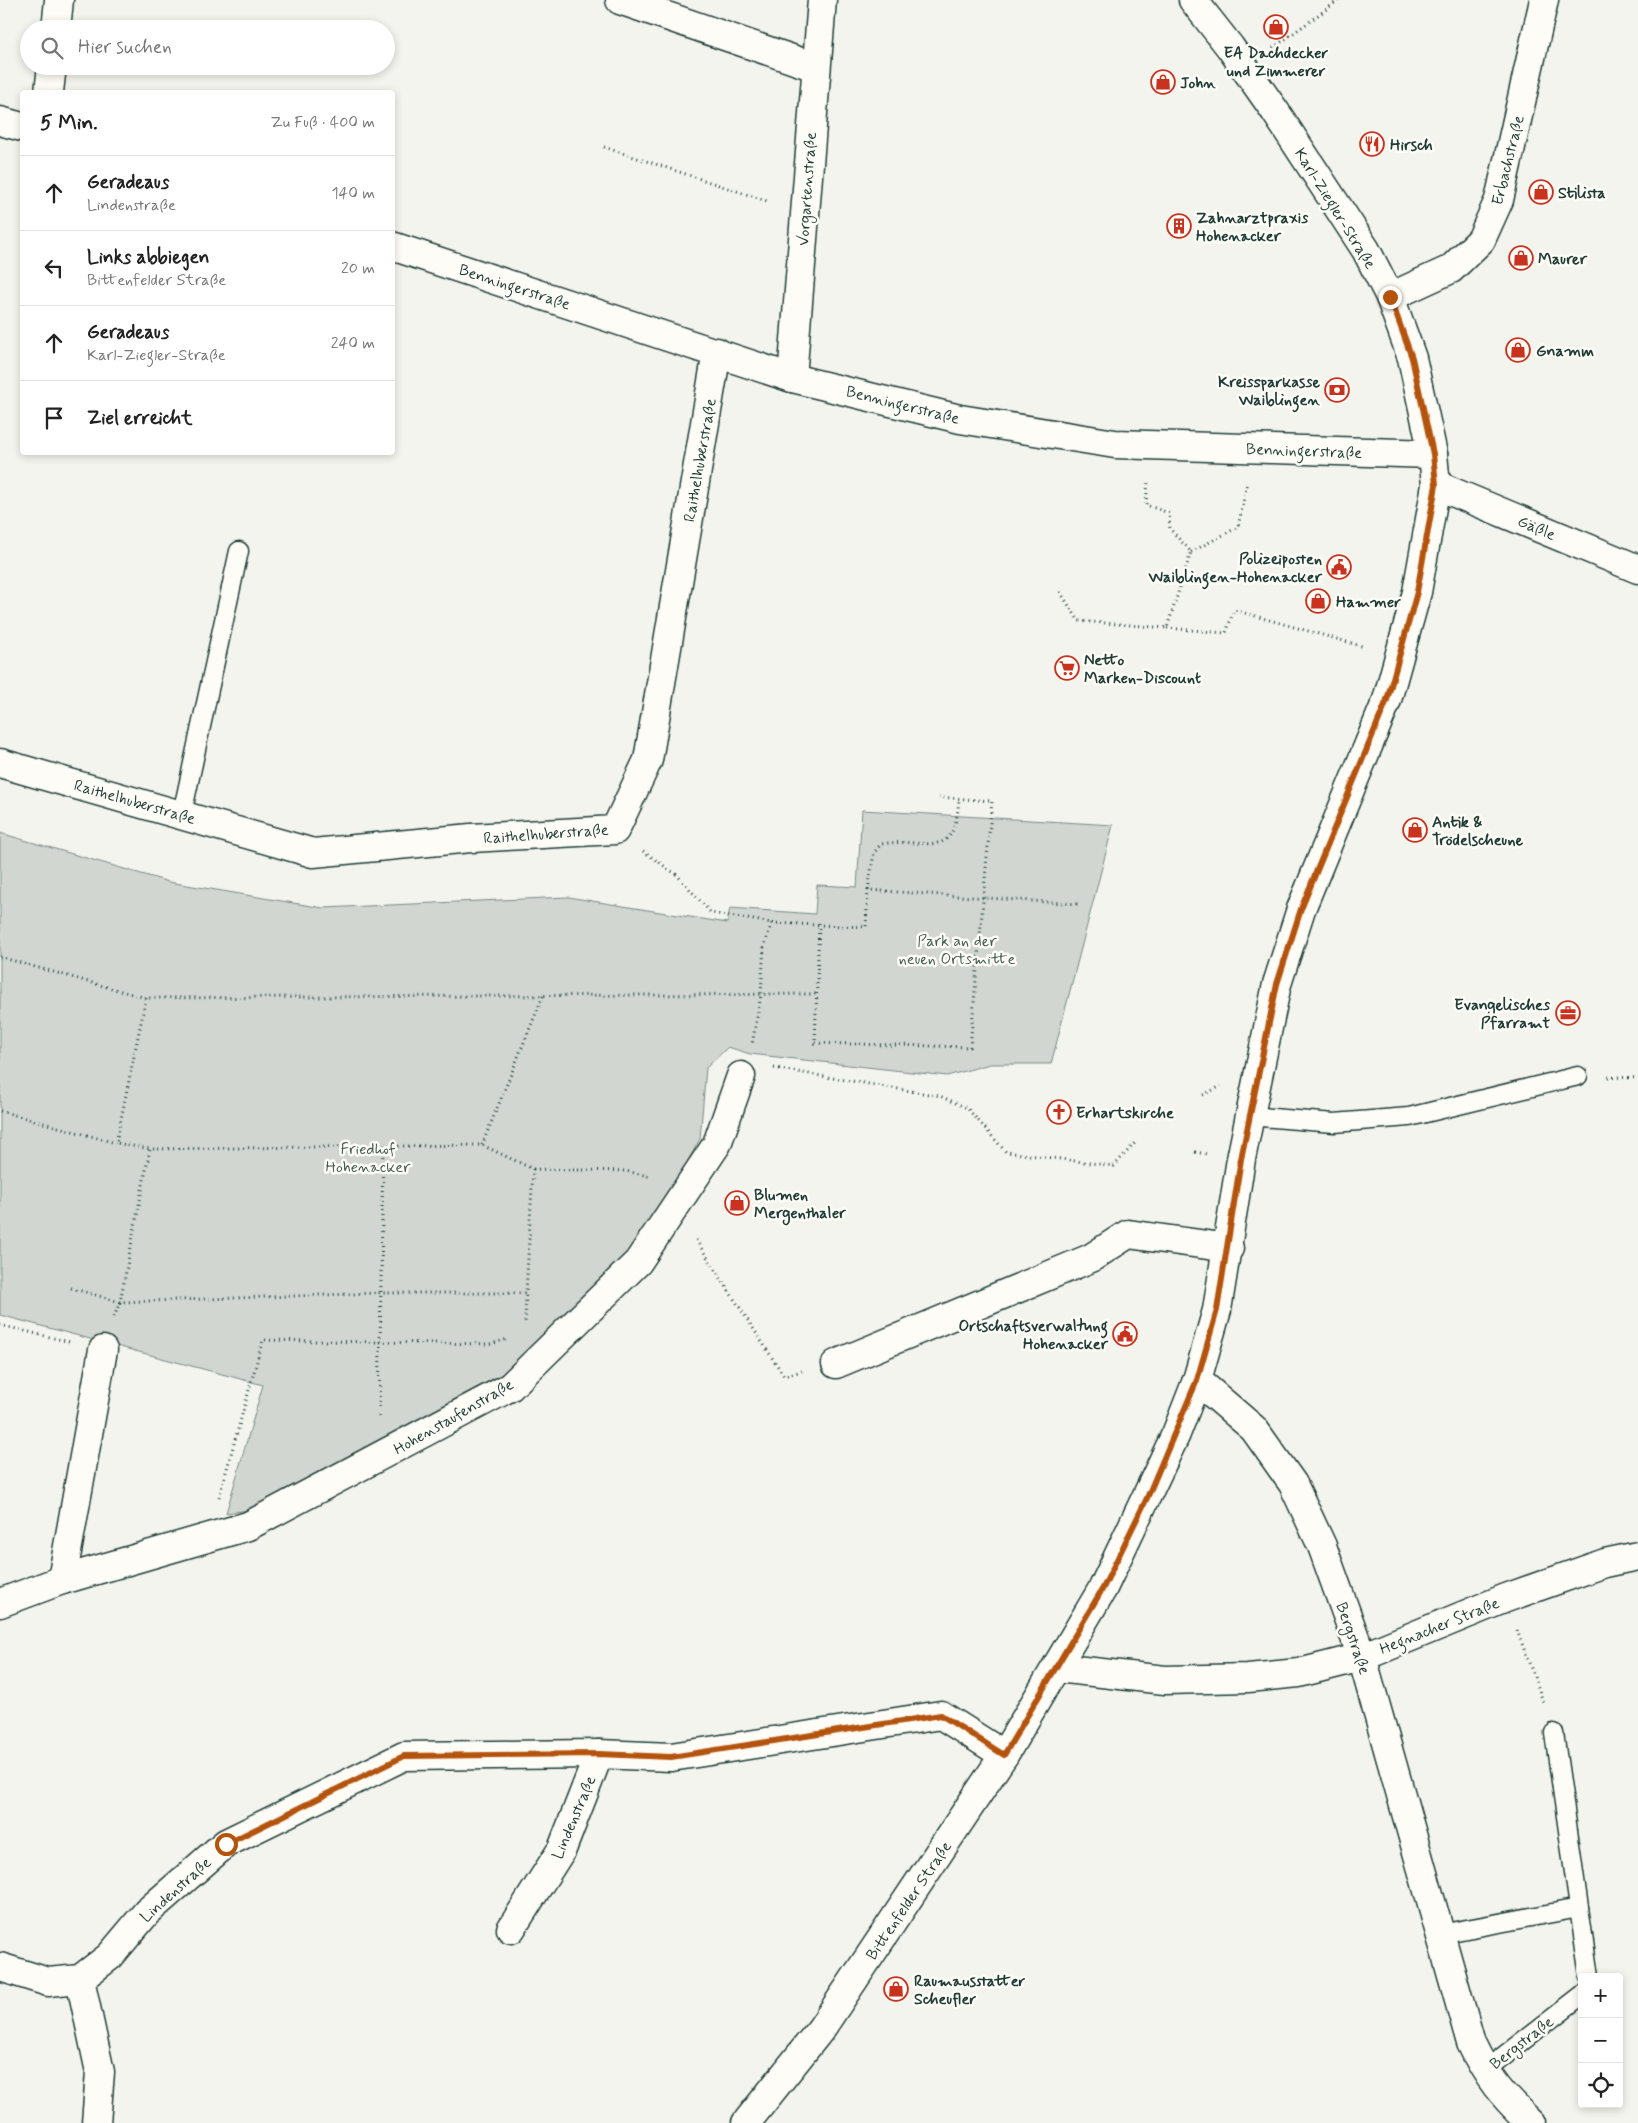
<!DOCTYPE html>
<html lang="de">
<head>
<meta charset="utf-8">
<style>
  body { margin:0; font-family:Mynerve,sans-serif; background:#f2f2f2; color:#222 }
  .controls { position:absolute; right:15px; bottom:15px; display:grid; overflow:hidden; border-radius:5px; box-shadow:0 2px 8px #0003 }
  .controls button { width:45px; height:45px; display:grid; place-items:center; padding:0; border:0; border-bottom:1px solid #e0e0e0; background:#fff; color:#222; font:25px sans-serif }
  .stop { position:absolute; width:15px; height:15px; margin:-11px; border:4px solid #b45309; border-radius:50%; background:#fff }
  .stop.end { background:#b45309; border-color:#fff; box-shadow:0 1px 5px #0008 }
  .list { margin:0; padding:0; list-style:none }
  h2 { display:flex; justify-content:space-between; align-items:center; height:65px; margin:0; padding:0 20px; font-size:21px }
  h2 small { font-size:16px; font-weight:400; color:#767676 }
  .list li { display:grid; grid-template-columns:32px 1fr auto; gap:15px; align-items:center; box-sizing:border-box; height:75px; padding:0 20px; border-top:1px solid #e0e0e0 }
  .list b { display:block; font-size:19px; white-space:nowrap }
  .list p { margin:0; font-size:16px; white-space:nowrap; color:#767676 }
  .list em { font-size:16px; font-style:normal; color:#767676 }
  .icon { flex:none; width:28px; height:28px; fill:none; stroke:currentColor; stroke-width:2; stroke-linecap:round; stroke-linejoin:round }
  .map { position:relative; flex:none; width:1638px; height:2123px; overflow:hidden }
  .search { position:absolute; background:#fff; box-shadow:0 2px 8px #0003; left:20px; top:20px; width:375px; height:55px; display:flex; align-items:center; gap:12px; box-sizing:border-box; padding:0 18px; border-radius:28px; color:#767676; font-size:19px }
  .panel { position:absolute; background:#fff; box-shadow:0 2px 8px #0003; left:20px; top:90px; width:375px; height:365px; border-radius:5px }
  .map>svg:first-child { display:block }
  .green { fill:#d1d6d1; stroke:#788a82 }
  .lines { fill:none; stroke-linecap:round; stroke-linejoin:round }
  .lane-casing { stroke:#1f3d34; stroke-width:21 }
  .street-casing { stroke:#1f3d34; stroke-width:31 }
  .secondary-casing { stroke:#1f3d34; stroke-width:31 }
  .path { stroke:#1f3d34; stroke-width:3; stroke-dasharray:1 4; stroke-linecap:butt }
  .lane { stroke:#fdfcf7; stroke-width:18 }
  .street { stroke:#fdfcf7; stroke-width:28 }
  .secondary { stroke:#fdfcf7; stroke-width:28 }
  .route { stroke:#b45309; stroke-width:6 }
  .labels { text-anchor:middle; stroke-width:5; stroke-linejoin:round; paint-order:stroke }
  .poi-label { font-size:16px; font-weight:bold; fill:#1f3d34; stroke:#fdfcf7; text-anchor:start }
  .street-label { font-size:16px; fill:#1f3d34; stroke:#fdfcf7 }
  .park-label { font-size:16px; fill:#435c53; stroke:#fdfcf7 }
</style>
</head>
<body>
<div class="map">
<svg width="1638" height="2123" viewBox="0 0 1638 2123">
  <rect width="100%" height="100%" fill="#f4f4ef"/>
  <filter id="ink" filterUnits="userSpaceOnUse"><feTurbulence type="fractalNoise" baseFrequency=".02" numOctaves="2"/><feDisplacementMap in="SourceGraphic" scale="10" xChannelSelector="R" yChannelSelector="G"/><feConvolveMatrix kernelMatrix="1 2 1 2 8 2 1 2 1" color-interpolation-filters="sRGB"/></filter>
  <g filter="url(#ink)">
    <path class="green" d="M 862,810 L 1113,825 L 1051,1064 L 990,1064 L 947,1076 L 750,1054 L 728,1047 L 706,1068 L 700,1139 L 655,1220 L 600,1287 L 499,1380 L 265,1508 L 226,1513 L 263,1385 L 0,1315 L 0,833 L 169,882 L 323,908 L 568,897 L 727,923 L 730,908 L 815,914 L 817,885 L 857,887 Z"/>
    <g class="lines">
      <g class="lane-casing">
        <g id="lane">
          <path d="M 182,814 L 239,551"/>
          <path d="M 1249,1116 L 1334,1123 L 1409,1117 L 1578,1076"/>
          <path d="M 1554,1733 L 1589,1977"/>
          <path d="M 1440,1934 L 1579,1908"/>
          <path d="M 1484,2071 L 1582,1995"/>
        </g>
      </g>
      <g class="street-casing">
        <g id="street">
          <path d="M 620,0 L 815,67"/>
          <path d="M 56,29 L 59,0"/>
          <path d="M 49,92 L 52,66"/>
          <path d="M 0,121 L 22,127"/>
          <path d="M 392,246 L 792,378 L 960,419 L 1115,444 L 1433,454"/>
          <path d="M 1390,297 L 1451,269 L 1481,240 L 1499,200 L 1544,0"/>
          <path d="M 792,378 L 822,0"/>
          <path d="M 1436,485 L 1638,569"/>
          <path d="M 0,763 L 313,853 L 471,838 L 615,830 L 648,760 L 717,352"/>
          <path d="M 836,1364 L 1091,1258 L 1128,1234 L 1229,1248"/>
          <path d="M 1197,1380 L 1254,1429 L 1293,1484 L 1322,1546 L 1362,1657 L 1471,2043 C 1488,2079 1503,2096 1531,2123"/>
          <path d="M 62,1580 L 103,1350"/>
          <path d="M 0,1603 L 62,1580 L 248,1526 L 510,1387 L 638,1262 L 717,1144 L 741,1076"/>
          <path d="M 1057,1668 L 1165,1680 L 1248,1678 L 1299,1673 L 1362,1657 L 1506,1598 L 1605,1563 L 1638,1556"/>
          <path d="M 511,1929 L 562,1849 L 599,1754"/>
          <path d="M 0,1967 L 48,1982 L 80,1979 L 110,1956 L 147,1912 L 226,1843 L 404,1756 L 599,1754 L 671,1757 L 941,1715 L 1004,1755"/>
          <path d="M 80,1979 L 100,2072 L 96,2123"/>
        </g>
      </g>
      <g class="secondary-casing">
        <path id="secondary" d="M 746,2123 L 821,2029 L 1004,1755 L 1103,1588 L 1176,1434 L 1197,1380 L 1217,1310 L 1241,1159 L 1277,984 L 1301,909 L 1387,700 L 1417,592 L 1436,485 L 1433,454 L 1412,358 L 1390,297 L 1366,250 L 1275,111 L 1230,47 L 1193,0"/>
      </g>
      <g class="path">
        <path d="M 1273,48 L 1339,0"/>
        <path d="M 604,147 L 770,202"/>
        <path d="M 1191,552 L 1238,527 L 1247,483"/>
        <path d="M 1060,592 L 1079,621 L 1167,628 L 1191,552 L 1170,529 L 1169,513 L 1146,505 L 1148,481"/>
        <path d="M 1167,628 L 1226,633 L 1234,610 L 1365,647"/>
        <path d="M 643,851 L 677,875 L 711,913 L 772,923 L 764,946 L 761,995 L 752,1045"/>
        <path d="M 868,890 L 874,853 L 881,844 C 929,836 954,865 959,799"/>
        <path d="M 772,923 L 866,927 L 868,890 L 1078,904"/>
        <path d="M 819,923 L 815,1043 L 970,1047 L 992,801 L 939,797"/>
        <path d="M 0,957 L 146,998 L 816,994"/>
        <path d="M 146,998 L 116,1143 L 150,1149"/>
        <path d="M 774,1068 L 940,1096 L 967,1108 L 1006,1152 L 1114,1166 L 1135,1143"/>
        <path d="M 1608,1077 L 1638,1078"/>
        <path d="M 1203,1095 L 1221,1086"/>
        <path d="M 0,1111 L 116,1143"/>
        <path d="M 482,1145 L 543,996"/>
        <path d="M 1195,1152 L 1207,1154"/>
        <path d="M 533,1169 L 626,1171 L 652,1177"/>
        <path d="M 696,1240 L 784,1376 L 802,1371"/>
        <path d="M 71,1288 L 120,1302 L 150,1149 L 482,1145 L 533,1169 L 526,1293"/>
        <path d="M 114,1317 L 120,1302 L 380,1293 L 526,1293 L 525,1322"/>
        <path d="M 0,1325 L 70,1342"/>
        <path d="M 379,1417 L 383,1145"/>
        <path d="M 219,1497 L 263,1340 L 490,1344 L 508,1339"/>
        <path d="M 1517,1630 L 1544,1704"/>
      </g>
      <use href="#lane" class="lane"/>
      <use href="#street" class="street"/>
      <use href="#secondary" class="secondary"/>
    </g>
  </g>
  <g class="lines" filter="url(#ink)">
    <path class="route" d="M 226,1844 L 404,1756 L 599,1754 L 671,1757 L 941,1715 L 1004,1755 L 1103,1588 L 1147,1498 L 1197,1380 L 1217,1310 L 1241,1159 L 1277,984 L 1301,909 L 1387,700 L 1417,592 L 1436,485 L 1433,454 L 1412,358 L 1390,297"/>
  </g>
  <defs>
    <g id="shop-ring" transform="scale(1.25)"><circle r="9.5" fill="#fdfcf7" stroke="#c8321e" stroke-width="1.5"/><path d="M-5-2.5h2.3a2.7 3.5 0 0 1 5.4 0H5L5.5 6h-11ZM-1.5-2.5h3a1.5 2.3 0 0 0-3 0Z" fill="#c8321e"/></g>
    <g id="restaurant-ring" transform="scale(1.25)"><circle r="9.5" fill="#fdfcf7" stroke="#c8321e" stroke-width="1.5"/><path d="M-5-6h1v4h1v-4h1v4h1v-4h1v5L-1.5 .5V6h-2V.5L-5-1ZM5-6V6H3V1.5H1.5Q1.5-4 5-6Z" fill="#c8321e"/></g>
    <g id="building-ring" transform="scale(1.25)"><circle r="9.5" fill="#fdfcf7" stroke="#c8321e" stroke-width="1.5"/><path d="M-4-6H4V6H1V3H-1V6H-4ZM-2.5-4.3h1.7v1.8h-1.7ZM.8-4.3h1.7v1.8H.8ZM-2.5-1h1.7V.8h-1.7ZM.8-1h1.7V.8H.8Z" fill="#c8321e"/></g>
    <g id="bank-ring" transform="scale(1.25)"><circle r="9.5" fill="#fdfcf7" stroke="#c8321e" stroke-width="1.5"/><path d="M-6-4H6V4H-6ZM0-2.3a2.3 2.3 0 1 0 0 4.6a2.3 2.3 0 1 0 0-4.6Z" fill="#c8321e"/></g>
    <g id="civic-ring" transform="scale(1.25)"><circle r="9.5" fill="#fdfcf7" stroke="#c8321e" stroke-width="1.5"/><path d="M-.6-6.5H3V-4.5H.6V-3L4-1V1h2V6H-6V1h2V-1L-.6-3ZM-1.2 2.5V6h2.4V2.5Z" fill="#c8321e"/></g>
    <g id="supermarket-ring" transform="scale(1.25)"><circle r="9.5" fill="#fdfcf7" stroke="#c8321e" stroke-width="1.5"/><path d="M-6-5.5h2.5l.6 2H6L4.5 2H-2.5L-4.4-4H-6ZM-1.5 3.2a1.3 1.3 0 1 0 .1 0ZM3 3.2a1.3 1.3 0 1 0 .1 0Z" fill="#c8321e"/></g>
    <g id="office-ring" transform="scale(1.25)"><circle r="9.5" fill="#fdfcf7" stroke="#c8321e" stroke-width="1.5"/><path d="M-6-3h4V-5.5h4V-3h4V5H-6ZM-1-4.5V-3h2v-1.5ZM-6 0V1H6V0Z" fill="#c8321e"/></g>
    <g id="church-ring" transform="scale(1.25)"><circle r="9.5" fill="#fdfcf7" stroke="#c8321e" stroke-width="1.5"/><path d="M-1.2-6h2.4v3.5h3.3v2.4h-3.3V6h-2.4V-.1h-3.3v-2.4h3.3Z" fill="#c8321e"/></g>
  </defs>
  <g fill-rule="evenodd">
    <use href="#shop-ring" x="1276" y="27"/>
    <use href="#shop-ring" x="1163" y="82"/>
    <use href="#restaurant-ring" x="1372" y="144"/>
    <use href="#shop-ring" x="1541" y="192"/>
    <use href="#building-ring" x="1179" y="226"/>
    <use href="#shop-ring" x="1521" y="258"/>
    <use href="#shop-ring" x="1518" y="350"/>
    <use href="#bank-ring" x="1337" y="390"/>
    <use href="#civic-ring" x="1339" y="567"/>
    <use href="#shop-ring" x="1318" y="601"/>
    <use href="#supermarket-ring" x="1067" y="668"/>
    <use href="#shop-ring" x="1415" y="830"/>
    <use href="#office-ring" x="1568" y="1013"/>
    <use href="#church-ring" x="1059" y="1112"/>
    <use href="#shop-ring" x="737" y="1203"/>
    <use href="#civic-ring" x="1125" y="1334"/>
    <use href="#shop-ring" x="896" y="1989"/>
  </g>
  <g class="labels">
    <g class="poi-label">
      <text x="1276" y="58" text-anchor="middle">EA Dachdecker<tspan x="1276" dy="18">und Zimmerer</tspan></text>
      <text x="1180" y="88">John</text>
      <text x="1390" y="150">Hirsch</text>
      <text x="1558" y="198">Stilista</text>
      <text x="1196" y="223">Zahnarztpraxis<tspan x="1196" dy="18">Hohenacker</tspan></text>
      <text x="1538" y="264">Maurer</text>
      <text x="1536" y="356">Gnamm</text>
      <text x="1320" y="387" text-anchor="end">Kreissparkasse<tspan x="1320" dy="18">Waiblingen</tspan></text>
      <text x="1322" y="564" text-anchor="end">Polizeiposten<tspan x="1322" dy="18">Waiblingen-Hohenacker</tspan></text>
      <text x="1336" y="607">Hammer</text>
      <text x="1084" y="665">Netto<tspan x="1084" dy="18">Marken-Discount</tspan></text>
      <text x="1432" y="827">Antik &amp;<tspan x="1432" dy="18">Trödelscheune</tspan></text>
      <text x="1550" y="1010" text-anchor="end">Evangelisches<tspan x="1550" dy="18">Pfarramt</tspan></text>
      <text x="1076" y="1118">Erhartskirche</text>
      <text x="754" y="1200">Blumen<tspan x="754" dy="18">Mergenthaler</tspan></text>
      <text x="1108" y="1331" text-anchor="end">Ortschaftsverwaltung<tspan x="1108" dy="18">Hohenacker</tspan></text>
      <text x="914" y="1986">Raumausstatter<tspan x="914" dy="18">Scheufler</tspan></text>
    </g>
    <g class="street-label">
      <text transform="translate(1507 160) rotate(-76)" y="6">Erbachstraße</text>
      <text transform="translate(806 189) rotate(-86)" y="6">Vorgartenstraße</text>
      <text transform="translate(1336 208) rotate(58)" y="6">Karl-Ziegler-Straße</text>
      <text transform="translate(515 286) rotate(18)" y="6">Benningerstraße</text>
      <text transform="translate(903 404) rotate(14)" y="6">Benningerstraße</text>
      <text transform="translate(1304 450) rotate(2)" y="6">Benningerstraße</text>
      <text transform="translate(699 460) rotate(-80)" y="6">Raithelhuberstraße</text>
      <text transform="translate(1537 527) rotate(23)" y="6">Gäßle</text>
      <text transform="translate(135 801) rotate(16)" y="6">Raithelhuberstraße</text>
      <text transform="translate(546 833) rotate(-4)" y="6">Raithelhuberstraße</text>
      <text transform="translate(453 1416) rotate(-30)" y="6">Hohenstaufenstraße</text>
      <text transform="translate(1439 1625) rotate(-22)" y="6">Hegnacher Straße</text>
      <text transform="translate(1354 1638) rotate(71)" y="6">Bergstraße</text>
      <text transform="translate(573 1817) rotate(-67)" y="6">Lindenstraße</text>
      <text transform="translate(175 1889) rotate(-42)" y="6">Lindenstraße</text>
      <text transform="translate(908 1900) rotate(-56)" y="6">Bittenfelder Straße</text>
      <text transform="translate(1521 2042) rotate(-38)" y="6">Bergstraße</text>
    </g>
    <g class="park-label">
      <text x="957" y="946">Park an der<tspan x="957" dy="18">neuen Ortsmitte</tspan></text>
      <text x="368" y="1154">Friedhof<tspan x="368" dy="18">Hohenacker</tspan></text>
    </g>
  </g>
</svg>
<div class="controls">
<button>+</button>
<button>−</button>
<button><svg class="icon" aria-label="locate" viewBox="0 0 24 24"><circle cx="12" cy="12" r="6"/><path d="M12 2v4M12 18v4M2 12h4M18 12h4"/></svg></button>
</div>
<div class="stop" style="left:226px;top:1844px"></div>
<div class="stop end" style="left:1390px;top:297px"></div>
<div class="search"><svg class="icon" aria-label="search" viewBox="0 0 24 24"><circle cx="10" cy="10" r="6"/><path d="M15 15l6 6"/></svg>Hier suchen</div>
<section class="panel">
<h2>5 Min.<small>Zu Fuß · 400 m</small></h2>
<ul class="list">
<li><svg class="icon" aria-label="ahead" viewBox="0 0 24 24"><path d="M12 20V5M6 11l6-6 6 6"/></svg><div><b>Geradeaus</b><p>Lindenstraße</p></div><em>140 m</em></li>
<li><svg class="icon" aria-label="left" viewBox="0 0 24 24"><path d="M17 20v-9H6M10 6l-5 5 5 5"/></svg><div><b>Links abbiegen</b><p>Bittenfelder Straße</p></div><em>20 m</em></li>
<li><svg class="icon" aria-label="ahead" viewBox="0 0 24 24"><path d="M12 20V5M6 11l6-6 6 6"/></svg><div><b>Geradeaus</b><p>Karl-Ziegler-Straße</p></div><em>240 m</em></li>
<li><svg class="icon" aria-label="arrive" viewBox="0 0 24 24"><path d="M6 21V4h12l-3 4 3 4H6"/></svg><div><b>Ziel erreicht</b></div></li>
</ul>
</section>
</div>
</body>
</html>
